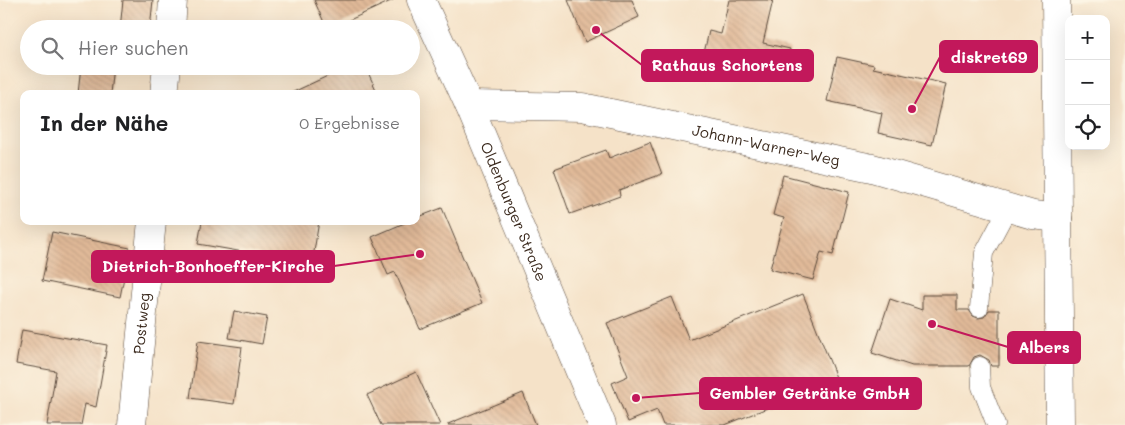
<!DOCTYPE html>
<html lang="de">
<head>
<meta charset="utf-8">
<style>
  body { margin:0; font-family:Mali,sans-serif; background:#f2f2f2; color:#202124 }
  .controls { position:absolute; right:15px; top:15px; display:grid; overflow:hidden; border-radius:10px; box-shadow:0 5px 20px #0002 }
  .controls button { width:45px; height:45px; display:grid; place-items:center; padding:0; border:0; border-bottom:1px solid #e0e0e0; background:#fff; color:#202124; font:25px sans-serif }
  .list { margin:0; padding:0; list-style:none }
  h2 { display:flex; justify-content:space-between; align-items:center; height:65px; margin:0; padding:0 20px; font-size:21px }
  h2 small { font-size:16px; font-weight:400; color:#757577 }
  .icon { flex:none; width:28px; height:28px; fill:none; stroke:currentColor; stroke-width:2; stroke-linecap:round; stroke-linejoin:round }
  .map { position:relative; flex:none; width:1125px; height:425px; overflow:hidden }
  .search { position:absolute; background:#fff; box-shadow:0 5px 20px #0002; left:20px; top:20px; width:400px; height:55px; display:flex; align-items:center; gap:12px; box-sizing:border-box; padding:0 18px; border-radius:28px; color:#757577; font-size:19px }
  .panel { position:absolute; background:#fff; box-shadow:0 5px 20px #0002; left:20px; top:90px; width:400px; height:135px; border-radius:10px }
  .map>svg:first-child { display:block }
  .building { fill:url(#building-back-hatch) }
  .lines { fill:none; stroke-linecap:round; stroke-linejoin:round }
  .lane-casing { stroke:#574638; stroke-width:19 }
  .street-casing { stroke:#574638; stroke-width:29 }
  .secondary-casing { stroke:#574638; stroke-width:29 }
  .lane { stroke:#fff; stroke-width:18 }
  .street { stroke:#fff; stroke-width:28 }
  .secondary { stroke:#fff; stroke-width:28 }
  .labels { text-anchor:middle; stroke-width:4; stroke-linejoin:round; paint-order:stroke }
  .street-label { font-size:15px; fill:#3b2a1e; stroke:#fcf5e5 }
  .leader { fill:none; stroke:#c2185b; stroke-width:2 }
  .callout-dot { fill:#c2185b; stroke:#fcf5e5; stroke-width:2 }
  .callout { fill:#c2185b; stroke:#c2185b; stroke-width:2 }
  .callout-label { font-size:16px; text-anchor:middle; font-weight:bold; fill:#fff }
</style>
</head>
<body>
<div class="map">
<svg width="1125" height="425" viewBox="0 0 1125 425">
  <defs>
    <pattern id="building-back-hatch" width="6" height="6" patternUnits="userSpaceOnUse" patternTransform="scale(1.25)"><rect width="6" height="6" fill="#e1ba99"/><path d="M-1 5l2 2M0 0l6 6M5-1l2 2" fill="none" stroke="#c2a083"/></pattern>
  </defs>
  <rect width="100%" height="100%" fill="#fcf5e5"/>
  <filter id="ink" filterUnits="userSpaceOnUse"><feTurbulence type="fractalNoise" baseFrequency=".02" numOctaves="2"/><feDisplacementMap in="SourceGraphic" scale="10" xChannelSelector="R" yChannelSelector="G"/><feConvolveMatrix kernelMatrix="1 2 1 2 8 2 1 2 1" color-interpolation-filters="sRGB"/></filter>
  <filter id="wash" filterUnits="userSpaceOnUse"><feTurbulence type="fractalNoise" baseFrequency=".0096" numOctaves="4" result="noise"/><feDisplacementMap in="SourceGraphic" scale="20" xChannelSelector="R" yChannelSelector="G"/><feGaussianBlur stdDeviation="1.12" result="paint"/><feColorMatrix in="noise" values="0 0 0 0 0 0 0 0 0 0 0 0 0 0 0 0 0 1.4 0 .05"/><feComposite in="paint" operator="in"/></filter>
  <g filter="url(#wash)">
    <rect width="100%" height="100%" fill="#f5e2c8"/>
    <g id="blocks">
      <g class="building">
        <path d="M 123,0 L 153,0 L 150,29 L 120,29 Z"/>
        <path d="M 314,0 L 393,0 L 330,29 L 327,29 Z"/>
        <path d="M 568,0 L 632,0 L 639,17 L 585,42 Z"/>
        <path d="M 729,0 L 773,0 L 763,43 L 790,49 L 784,72 L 758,66 L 754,78 L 713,68 L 716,56 L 704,53 L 709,31 L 721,34 Z"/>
        <path d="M 227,23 L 247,29 L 225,29 Z"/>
        <path d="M 837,57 L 874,65 L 873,68 L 946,84 L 932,145 L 878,133 L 882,113 L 827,101 Z"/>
        <path d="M 81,66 L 113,66 L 110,94 L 78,94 Z"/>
        <path d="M 349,66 L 365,66 L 378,94 L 289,94 Z"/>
        <path d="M 650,142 L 662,174 L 619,190 L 620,196 L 570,214 L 554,169 L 606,150 L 609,158 Z"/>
        <path d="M 783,175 L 849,192 L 833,255 L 821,252 L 813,280 L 770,269 L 784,218 L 773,215 Z"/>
        <path d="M 442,208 L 482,303 L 420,329 L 395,272 L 388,275 L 372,237 L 409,221 L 416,221 L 416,218 Z"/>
        <path d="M 202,221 L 319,221 L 312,264 L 198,244 Z"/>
        <path d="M 52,232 L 130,248 L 120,297 L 42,281 Z"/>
        <path d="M 803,294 L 837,380 L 725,425 L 663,425 L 657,410 L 628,422 L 612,383 L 628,376 L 607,323 L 672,297 L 689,340 Z"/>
        <path d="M 922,295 L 957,295 L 957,310 L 969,310 L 973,316 L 978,318 L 984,317 L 989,310 L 999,310 L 999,366 L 991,366 L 989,360 L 980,355 L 974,357 L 969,366 L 912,366 L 872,353 L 890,299 L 922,310 Z"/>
        <path d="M 234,311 L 267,317 L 262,344 L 229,338 Z"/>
        <path d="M 22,330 L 107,345 L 96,407 L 85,404 L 81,425 L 47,425 L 56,371 L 16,364 Z"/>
        <path d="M 198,341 L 242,347 L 234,404 L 190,398 Z"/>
        <path d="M 416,372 L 440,425 L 381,425 L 367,395 Z"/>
        <path d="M 523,393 L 536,425 L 448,425 L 448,424 Z"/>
      </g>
    </g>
  </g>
  <g filter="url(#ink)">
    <use href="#blocks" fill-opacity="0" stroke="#574638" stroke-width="1"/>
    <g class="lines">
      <g class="lane-casing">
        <g id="lane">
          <path d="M 979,308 L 984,253 L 1008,208"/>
          <path d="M 980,366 L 981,387 L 996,425"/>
        </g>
      </g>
      <g class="street-casing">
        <g id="street">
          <path id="s1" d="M 421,0 L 469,105 L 602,425"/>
          <path d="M 171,29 L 173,0"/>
          <path d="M 164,94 L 167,66"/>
          <path id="s2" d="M 469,105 L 582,107 L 872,168 L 1033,215 L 1058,218"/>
          <path id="s3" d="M 132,425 L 152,221"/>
        </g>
      </g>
      <g class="secondary-casing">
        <path id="secondary" d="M 1056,0 L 1060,425"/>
      </g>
      <use href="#lane" class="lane"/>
      <use href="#street" class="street"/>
      <use href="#secondary" class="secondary"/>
    </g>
  </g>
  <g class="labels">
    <g class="street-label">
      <text dy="5" stroke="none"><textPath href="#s2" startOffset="301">Johann-Warner-Weg</textPath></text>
      <text dy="5" stroke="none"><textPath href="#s1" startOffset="231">Oldenburger Straße</textPath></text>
      <text dy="5" stroke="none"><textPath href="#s3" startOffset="102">Postweg</textPath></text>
    </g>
  </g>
  <path class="leader" d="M912 109L940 57M596 30L642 65M420 254L334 266M932 324L1008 347M636 398L700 393"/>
  <g class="callout-dot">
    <circle cx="912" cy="109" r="5"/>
    <circle cx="596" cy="30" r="5"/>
    <circle cx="420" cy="254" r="5"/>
    <circle cx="932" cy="324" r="5"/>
    <circle cx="636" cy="398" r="5"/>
  </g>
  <g class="callout">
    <rect x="940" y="41" width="97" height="31" rx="5"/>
    <rect x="642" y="50" width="171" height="31" rx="5"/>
    <rect x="92" y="251" width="242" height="31" rx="5"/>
    <rect x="1008" y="332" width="72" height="31" rx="5"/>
    <rect x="700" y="378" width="221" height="31" rx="5"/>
  </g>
  <g class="callout-label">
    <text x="989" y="63">diskret69</text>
    <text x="727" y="71">Rathaus Schortens</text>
    <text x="213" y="272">Dietrich-Bonhoeffer-Kirche</text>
    <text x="1044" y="353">Albers</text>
    <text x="810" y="399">Gembler Getränke GmbH</text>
  </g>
</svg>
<div class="controls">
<button>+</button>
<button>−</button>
<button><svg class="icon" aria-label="locate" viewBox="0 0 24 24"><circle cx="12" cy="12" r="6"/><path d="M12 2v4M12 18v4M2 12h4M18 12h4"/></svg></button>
</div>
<div class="search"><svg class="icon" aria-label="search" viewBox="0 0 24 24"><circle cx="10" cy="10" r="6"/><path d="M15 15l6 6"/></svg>Hier suchen</div>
<section class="panel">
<h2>In der Nähe<small>0 Ergebnisse</small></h2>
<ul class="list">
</ul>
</section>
</div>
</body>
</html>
